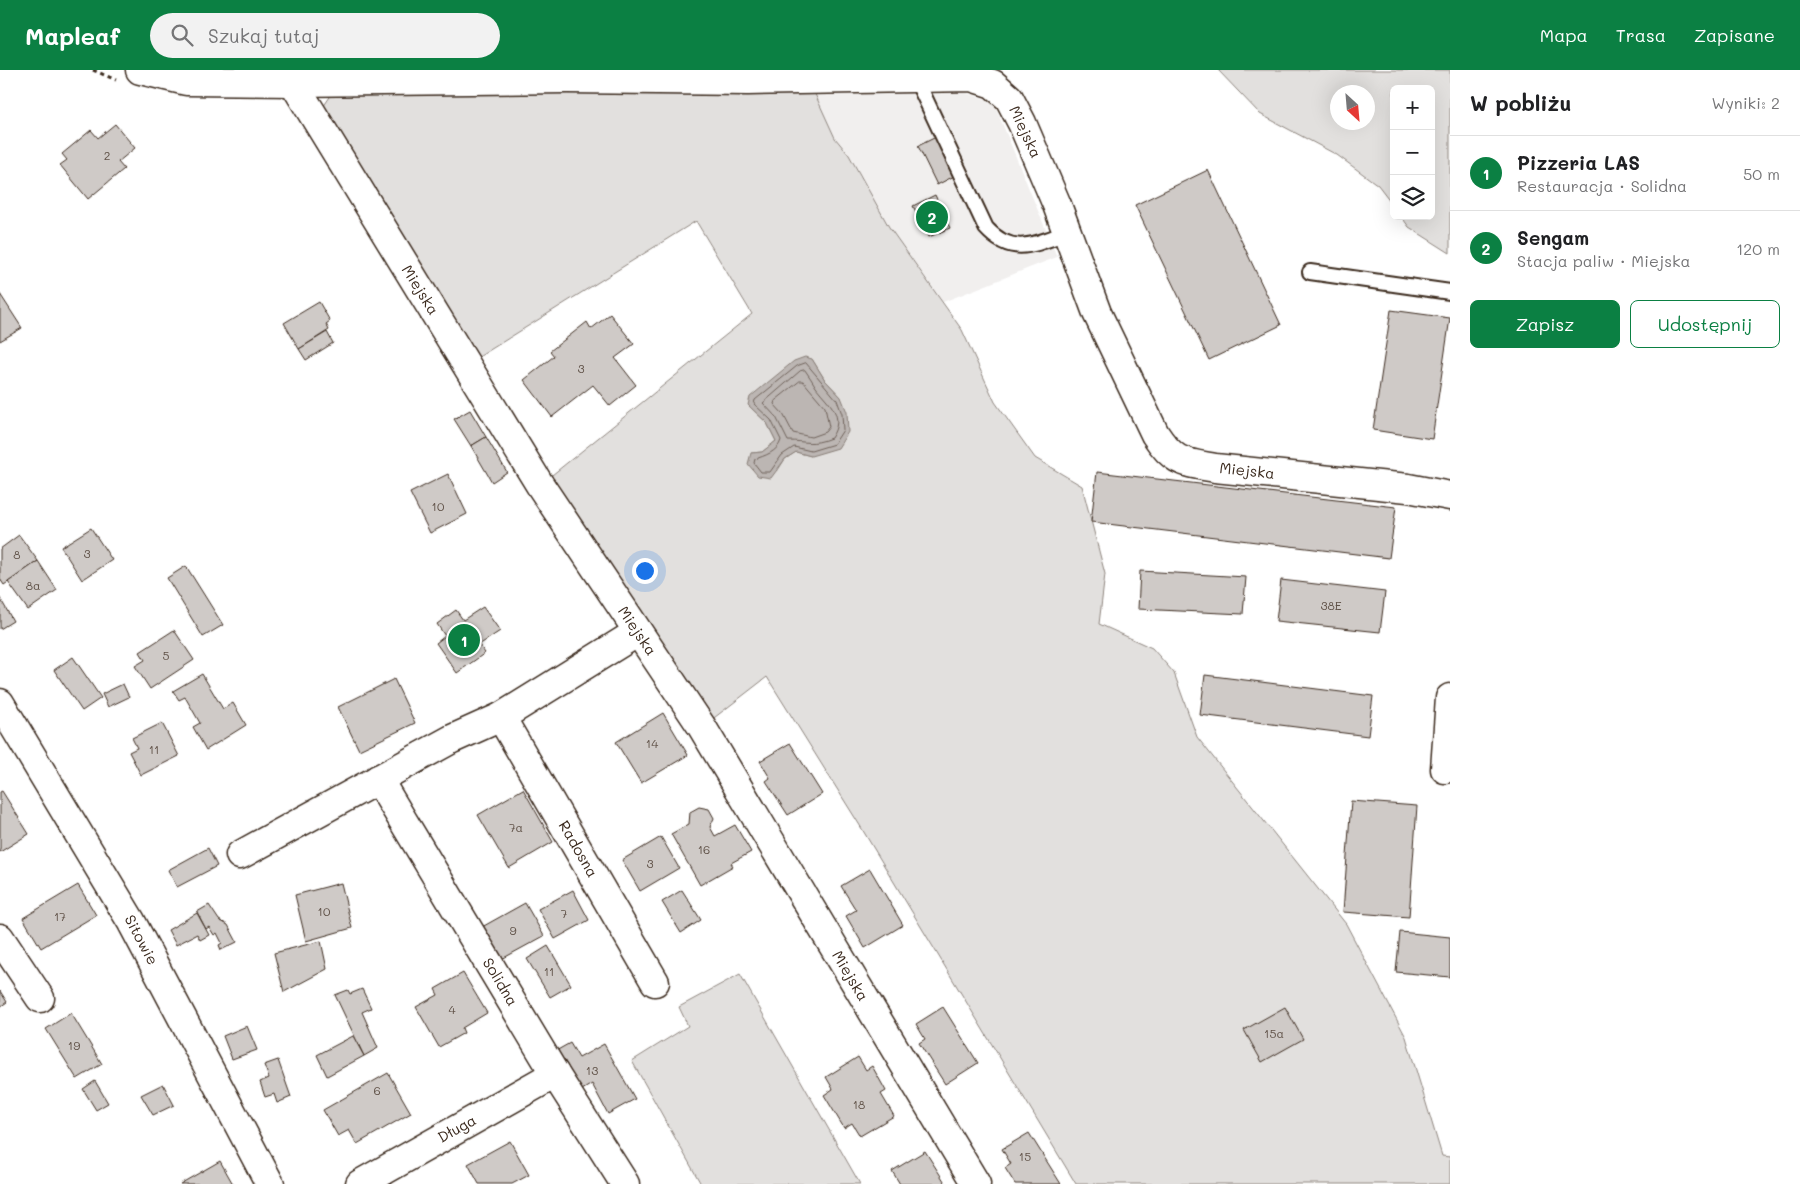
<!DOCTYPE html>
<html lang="pl">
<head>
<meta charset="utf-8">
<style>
  body { margin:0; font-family:Mali,sans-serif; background:#f2f2f2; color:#202124 }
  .controls { position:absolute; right:15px; top:15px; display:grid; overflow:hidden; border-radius:8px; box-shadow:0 5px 20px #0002 }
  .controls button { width:45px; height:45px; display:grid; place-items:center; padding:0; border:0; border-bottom:1px solid #e0e0e0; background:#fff; color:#202124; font:25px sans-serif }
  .compass { position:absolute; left:1330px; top:15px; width:45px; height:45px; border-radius:50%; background:#fff; box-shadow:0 5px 20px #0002; rotate:154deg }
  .you { position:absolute; left:644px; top:500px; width:18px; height:18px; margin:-12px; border:4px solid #fff; border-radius:50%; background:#1a73e8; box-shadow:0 0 0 8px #1a73e833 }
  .badge { display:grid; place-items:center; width:32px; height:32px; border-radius:50%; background:#0b8043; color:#fff; font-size:16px; font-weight:700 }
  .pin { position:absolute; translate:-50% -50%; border:2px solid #fff; box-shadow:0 1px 5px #0006 }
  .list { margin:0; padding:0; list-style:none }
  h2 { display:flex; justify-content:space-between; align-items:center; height:65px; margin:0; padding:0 20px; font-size:21px }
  h2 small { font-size:16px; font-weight:400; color:#757577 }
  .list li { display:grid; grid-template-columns:32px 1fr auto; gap:15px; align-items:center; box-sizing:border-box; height:75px; padding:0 20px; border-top:1px solid #e0e0e0 }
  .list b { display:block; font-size:19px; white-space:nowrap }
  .list p { margin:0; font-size:16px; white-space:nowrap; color:#757577 }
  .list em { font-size:16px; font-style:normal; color:#757577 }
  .actions { display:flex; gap:10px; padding:15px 20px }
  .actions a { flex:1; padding:11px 0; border:1px solid #0b8043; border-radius:8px; text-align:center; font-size:18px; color:#0b8043 }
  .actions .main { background:#0b8043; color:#fff }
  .icon { flex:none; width:28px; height:28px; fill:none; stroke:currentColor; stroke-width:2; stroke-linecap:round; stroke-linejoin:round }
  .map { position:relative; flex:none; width:1450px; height:1114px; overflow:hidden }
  header { display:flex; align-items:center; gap:30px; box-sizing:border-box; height:70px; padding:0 25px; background:#0b8043; color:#fff }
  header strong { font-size:24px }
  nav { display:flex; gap:28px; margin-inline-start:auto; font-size:18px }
  .search { width:350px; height:45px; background:#f2f2f2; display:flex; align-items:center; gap:12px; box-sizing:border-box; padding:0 18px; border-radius:28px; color:#757577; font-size:19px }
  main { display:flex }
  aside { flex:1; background:#fff }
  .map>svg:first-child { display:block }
  .built { fill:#f1efee }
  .green { fill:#e2e0de; stroke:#8e857e; fill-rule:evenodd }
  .water { fill:#bcb6b3; stroke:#887e77 }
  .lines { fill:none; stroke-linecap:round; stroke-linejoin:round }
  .shore { stroke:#6f625a; stroke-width:1 }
  .building { fill:#cfcac7; stroke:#3b2a1e }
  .service-casing { stroke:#3b2a1e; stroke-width:18 }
  .minor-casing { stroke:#3b2a1e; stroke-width:31 }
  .path { stroke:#3b2a1e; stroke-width:3; stroke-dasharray:4 4; stroke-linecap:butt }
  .service { stroke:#fff; stroke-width:14 }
  .minor { stroke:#fff; stroke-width:28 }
  .labels { text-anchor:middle; stroke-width:4.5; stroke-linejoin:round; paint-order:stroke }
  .number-label { font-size:12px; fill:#605248 }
  .street-label { font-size:15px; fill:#3b2a1e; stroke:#fff }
</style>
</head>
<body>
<header>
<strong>Mapleaf</strong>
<div class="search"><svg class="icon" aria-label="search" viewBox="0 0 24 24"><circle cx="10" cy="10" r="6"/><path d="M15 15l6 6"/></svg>Szukaj tutaj</div>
<nav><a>Mapa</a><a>Trasa</a><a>Zapisane</a></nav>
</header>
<main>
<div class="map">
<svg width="1450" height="1114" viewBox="0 0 1450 1114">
  <rect width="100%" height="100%" fill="#fff"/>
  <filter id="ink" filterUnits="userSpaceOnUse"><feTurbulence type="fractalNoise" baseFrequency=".02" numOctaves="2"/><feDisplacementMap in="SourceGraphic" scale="10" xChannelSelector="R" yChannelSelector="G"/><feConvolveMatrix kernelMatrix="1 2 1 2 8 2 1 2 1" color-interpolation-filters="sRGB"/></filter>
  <g filter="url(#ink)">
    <path class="built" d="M 959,21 L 993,31 L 1057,187 L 943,232 L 889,157 L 849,85 L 835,68 L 814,22 Z"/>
    <g class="green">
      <path d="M 1218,0 L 1450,0 L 1450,183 L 1409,157 L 1401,146 L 1431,146 L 1431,19 L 1394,19 L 1394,136 L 1378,115 L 1337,85 L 1260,44 ZM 1368,22 L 1368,52 L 1338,52 L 1338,22 Z"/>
      <path d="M 814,22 L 835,68 L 849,85 L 889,157 L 962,260 L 995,332 L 1035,388 L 1082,416 L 1105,504 L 1099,554 L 1152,578 L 1174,603 L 1197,667 L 1346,854 L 1406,967 L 1442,1086 L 1450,1087 L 1450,1114 L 1076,1114 L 859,754 L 767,607 L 710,651 L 547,409 L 752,244 L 696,151 L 477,288 L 323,37 L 332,24 L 375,23 ZM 812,289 L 825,310 L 841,327 L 811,386 L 796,382 L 785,389 L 778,400 L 751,383 L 762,382 L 776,371 L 767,353 L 748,335 Z"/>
      <path d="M 740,904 L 860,1114 L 701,1114 L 632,991 L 688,956 L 679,937 Z"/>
    </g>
    <path class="water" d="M 805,287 L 812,289 L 825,310 L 841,327 L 847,342 L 848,362 L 838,378 L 811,386 L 796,382 L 785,389 L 771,408 L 758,406 L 748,394 L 751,383 L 762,382 L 776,371 L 767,353 L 748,335 L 750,327 L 794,291 Z"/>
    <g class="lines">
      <g class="shore">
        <path d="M 806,293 L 837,330 L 842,344 L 843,360 L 834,374 L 811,381 L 794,377 L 782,385 L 770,402 L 761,402 L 754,393 L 755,389 C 764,386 778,382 781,370 L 771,350 L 754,334 L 755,330 L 797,296 Z"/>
        <path d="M 805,300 C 809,305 812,311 816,317 C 829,334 846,345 831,368 C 811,376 807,371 788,371 L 776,347 L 763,333 L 800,301 Z"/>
        <path d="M 800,311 L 803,311 L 825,337 L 829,357 L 825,362 L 811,367 L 793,363 L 783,344 L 774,334 L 775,331 Z"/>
      </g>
    </g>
    <g class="building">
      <path d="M 115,54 L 135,78 L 118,92 L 124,99 L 88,129 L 60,95 L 67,90 L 62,84 L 91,60 L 98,68 Z"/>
      <path d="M 938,66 L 956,105 L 937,115 L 918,76 Z"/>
      <path d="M 1208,100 L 1281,255 L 1209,290 L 1135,135 Z"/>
      <path d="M 935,125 L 950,158 L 929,167 L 913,136 Z"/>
      <path d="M 0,224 L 22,258 L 0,271 Z"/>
      <path d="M 319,232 L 330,251 L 326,254 L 329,260 L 299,279 L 284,253 Z"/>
      <path d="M 1391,240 L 1450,248 L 1432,369 L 1373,360 Z"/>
      <path d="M 610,244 L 634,274 L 615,288 L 636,315 L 610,336 L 593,315 L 552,347 L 524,310 L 554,286 L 550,281 L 587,252 L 591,259 Z"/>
      <path d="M 327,262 L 333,273 L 306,290 L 299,279 Z"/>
      <path d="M 470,340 L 486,367 L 471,376 L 454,349 Z"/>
      <path d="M 486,367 L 507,402 L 492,412 L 471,376 Z"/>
      <path d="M 1097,402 L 1396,437 L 1389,488 L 1091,452 Z"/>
      <path d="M 448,404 L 467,444 L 430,463 L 410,423 Z"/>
      <path d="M 91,458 L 112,490 L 82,510 L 61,477 Z"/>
      <path d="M 19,465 L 38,491 L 4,515 L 0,509 L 0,479 Z"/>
      <path d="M 38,491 L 57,520 L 28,540 L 8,512 Z"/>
      <path d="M 186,496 L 223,555 L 203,567 L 167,508 Z"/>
      <path d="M 1140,501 L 1246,507 L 1243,544 L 1138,539 Z"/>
      <path d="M 1281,510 L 1385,522 L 1380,562 L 1276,551 Z"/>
      <path d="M 0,528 L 13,551 L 0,559 Z"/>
      <path d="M 483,537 L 500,561 L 479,575 L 485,583 L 457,603 L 436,573 L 445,566 L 437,554 L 456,540 L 463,550 Z"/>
      <path d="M 174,560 L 194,590 L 150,619 L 135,596 L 145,590 L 140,582 Z"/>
      <path d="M 73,587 L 101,628 L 82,641 L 54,600 Z"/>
      <path d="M 202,604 L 223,639 L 233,633 L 246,655 L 206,680 L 193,657 L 200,653 L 185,627 L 179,630 L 173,621 Z"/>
      <path d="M 1205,605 L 1373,626 L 1368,666 L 1200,645 Z"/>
      <path d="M 394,609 L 415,653 L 359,680 L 338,637 Z"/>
      <path d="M 123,614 L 129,627 L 108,637 L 102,624 Z"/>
      <path d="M 663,643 L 688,685 L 641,713 L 616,672 Z"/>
      <path d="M 162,653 L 179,686 L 141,705 L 129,682 L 137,678 L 132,668 Z"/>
      <path d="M 790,673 L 822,724 L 788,745 L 766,711 L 770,708 L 760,691 Z"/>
      <path d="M 523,719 L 553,772 L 509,798 L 478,745 Z"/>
      <path d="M 2,721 L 29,764 L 0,782 L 0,722 Z"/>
      <path d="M 1351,731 L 1417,736 L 1409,847 L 1343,842 Z"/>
      <path d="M 699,737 L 709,739 L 714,748 L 710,757 L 715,766 L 735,755 L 751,782 L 731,793 L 733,796 L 700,815 L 671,764 L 689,754 L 690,742 Z"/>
      <path d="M 661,767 L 679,798 L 640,821 L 622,790 Z"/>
      <path d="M 208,778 L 217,796 L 177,817 L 168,800 Z"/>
      <path d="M 870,799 L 903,855 L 865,878 L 846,846 L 856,840 L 841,816 Z"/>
      <path d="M 341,813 L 352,858 L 306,871 L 295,825 Z"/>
      <path d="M 78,815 L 96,845 L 41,878 L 23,848 Z"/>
      <path d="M 573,820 L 589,850 L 555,869 L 538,839 Z"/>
      <path d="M 682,820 L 701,850 L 681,863 L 662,832 Z"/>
      <path d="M 525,833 L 544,866 L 500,890 L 482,857 Z"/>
      <path d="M 209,835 L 219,850 L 228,855 L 237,872 L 221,880 L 219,875 L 222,873 L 217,863 L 214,865 L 209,857 L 206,859 L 197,842 Z"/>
      <path d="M 197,843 L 209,865 L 200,870 L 197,864 L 176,875 L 168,860 Z"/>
      <path d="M 1400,862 L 1450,867 L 1450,907 L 1396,902 Z"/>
      <path d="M 321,871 L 327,899 L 284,922 L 274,883 Z"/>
      <path d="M 548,876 L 571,915 L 550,927 L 527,889 Z"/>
      <path d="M 463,903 L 487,943 L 462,958 L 464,963 L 439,977 L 416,937 L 438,925 L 435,919 Z"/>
      <path d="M 362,919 L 371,938 L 362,942 L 378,978 L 364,986 L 335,925 L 348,920 L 350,924 Z"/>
      <path d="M 0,921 L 7,932 L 0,937 Z"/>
      <path d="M 943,937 L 978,993 L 945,1014 L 919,973 L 925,969 L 916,954 Z"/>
      <path d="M 1285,937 L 1303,969 L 1262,992 L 1244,960 Z"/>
      <path d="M 71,943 L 102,994 L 77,1009 L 46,959 Z"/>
      <path d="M 247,956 L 257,980 L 232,989 L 223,966 Z"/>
      <path d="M 353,966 L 364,986 L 327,1006 L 317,985 Z"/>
      <path d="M 570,973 L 579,988 L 604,974 L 635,1029 L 608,1044 L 592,1014 L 577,1023 L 554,982 Z"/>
      <path d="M 858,987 L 866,1000 L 872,996 L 886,1021 L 881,1024 L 894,1046 L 860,1066 L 852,1053 L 844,1058 L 824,1025 L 833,1019 L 826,1007 Z"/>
      <path d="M 278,990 L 291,1027 L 277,1033 L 274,1024 L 265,1027 L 260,1012 L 269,1008 L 264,995 Z"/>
      <path d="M 388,1003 L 411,1043 L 357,1074 L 349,1060 L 338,1066 L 323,1040 Z"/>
      <path d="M 95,1011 L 108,1033 L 96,1040 L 83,1019 Z"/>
      <path d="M 163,1014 L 174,1035 L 153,1045 L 141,1025 Z"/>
      <path d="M 1029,1063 L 1061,1114 L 1015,1114 L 1005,1098 L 1011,1094 L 1002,1079 Z"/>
      <path d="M 510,1071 L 529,1105 L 512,1114 L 479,1114 L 468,1094 Z"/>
      <path d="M 925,1081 L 946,1114 L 900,1114 L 892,1101 Z"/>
      <path d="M 220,1091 L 233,1114 L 180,1114 Z"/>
    </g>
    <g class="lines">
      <g class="service-casing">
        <g id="service">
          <path d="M 916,9 L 986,158 C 1012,187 1035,174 1066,163"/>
          <path d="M 1310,202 L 1450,222"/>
        </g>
      </g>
      <g class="minor-casing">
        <g id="minor">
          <path d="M 140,0 L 186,11 L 293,12 L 567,9 L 748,11 L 971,7 L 993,14 L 1009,28 L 1022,53 L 1057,135 L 1097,243 L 1155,364 C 1174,393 1183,392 1215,398 L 1408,418 L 1450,426"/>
          <path d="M 293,12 L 540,415 L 702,657 L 976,1114"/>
          <path d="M 0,633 L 131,851 L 270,1114"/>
          <path d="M 501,647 L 655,912"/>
          <path d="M 1445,699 L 1450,628"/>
          <path d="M 378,709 L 555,1004 L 625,1114"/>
          <path d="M 240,785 L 452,669 L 501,647 L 638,562"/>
          <path d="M 0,868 L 40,928"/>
          <path d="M 360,1114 L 555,1004"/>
        </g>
      </g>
      <path class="path" d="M 93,0 L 116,10"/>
      <use href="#service" class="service"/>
      <use href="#minor" class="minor"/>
    </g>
  </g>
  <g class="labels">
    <g class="number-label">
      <text x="107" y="90">2</text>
      <text x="581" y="303">3</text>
      <text x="438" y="441">10</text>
      <text x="87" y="488">3</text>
      <text x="17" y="489">8</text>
      <text x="33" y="520">8a</text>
      <text x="1331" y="540">38E</text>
      <text x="166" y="590">5</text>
      <text x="652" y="678">14</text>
      <text x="154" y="684">11</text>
      <text x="516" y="762">7a</text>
      <text x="704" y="784">16</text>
      <text x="650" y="798">3</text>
      <text x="324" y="846">10</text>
      <text x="564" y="848">7</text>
      <text x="60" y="851">17</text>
      <text x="513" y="865">9</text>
      <text x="549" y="906">11</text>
      <text x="452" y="944">4</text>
      <text x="1274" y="968">15a</text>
      <text x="74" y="980">19</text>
      <text x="592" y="1005">13</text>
      <text x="377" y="1025">6</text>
      <text x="859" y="1039">18</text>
      <text x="1025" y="1091">15</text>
    </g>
    <g class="street-label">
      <text transform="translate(1025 62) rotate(65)" y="5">Miejska</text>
      <text transform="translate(420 220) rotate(58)" y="5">Miejska</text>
      <text transform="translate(1247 401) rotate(6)" y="5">Miejska</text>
      <text transform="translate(637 561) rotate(56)" y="5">Miejska</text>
      <text transform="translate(578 779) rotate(60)" y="5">Radosna</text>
      <text transform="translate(141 870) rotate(62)" y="5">Sitowie</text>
      <text transform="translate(850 906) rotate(59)" y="5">Miejska</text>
      <text transform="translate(500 912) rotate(59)" y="5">Solidna</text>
      <text transform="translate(457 1059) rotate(-29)" y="5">Długa</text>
    </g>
  </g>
</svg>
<div class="controls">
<button>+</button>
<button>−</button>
<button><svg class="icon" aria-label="layers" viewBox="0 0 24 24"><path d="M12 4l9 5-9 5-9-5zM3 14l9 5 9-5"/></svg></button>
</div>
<svg class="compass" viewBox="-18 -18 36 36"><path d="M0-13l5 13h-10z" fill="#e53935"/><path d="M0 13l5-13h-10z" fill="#757577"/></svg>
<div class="you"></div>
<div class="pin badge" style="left:464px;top:570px">1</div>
<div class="pin badge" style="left:932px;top:147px">2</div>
</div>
<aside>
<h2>W pobliżu<small>Wyniki: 2</small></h2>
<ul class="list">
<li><span class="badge">1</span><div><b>Pizzeria LAS</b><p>Restauracja · Solidna</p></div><em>50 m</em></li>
<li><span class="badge">2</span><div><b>Sengam</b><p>Stacja paliw · Miejska</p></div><em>120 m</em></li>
</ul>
<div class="actions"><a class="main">Zapisz</a><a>Udostępnij</a></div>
</aside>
</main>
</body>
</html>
